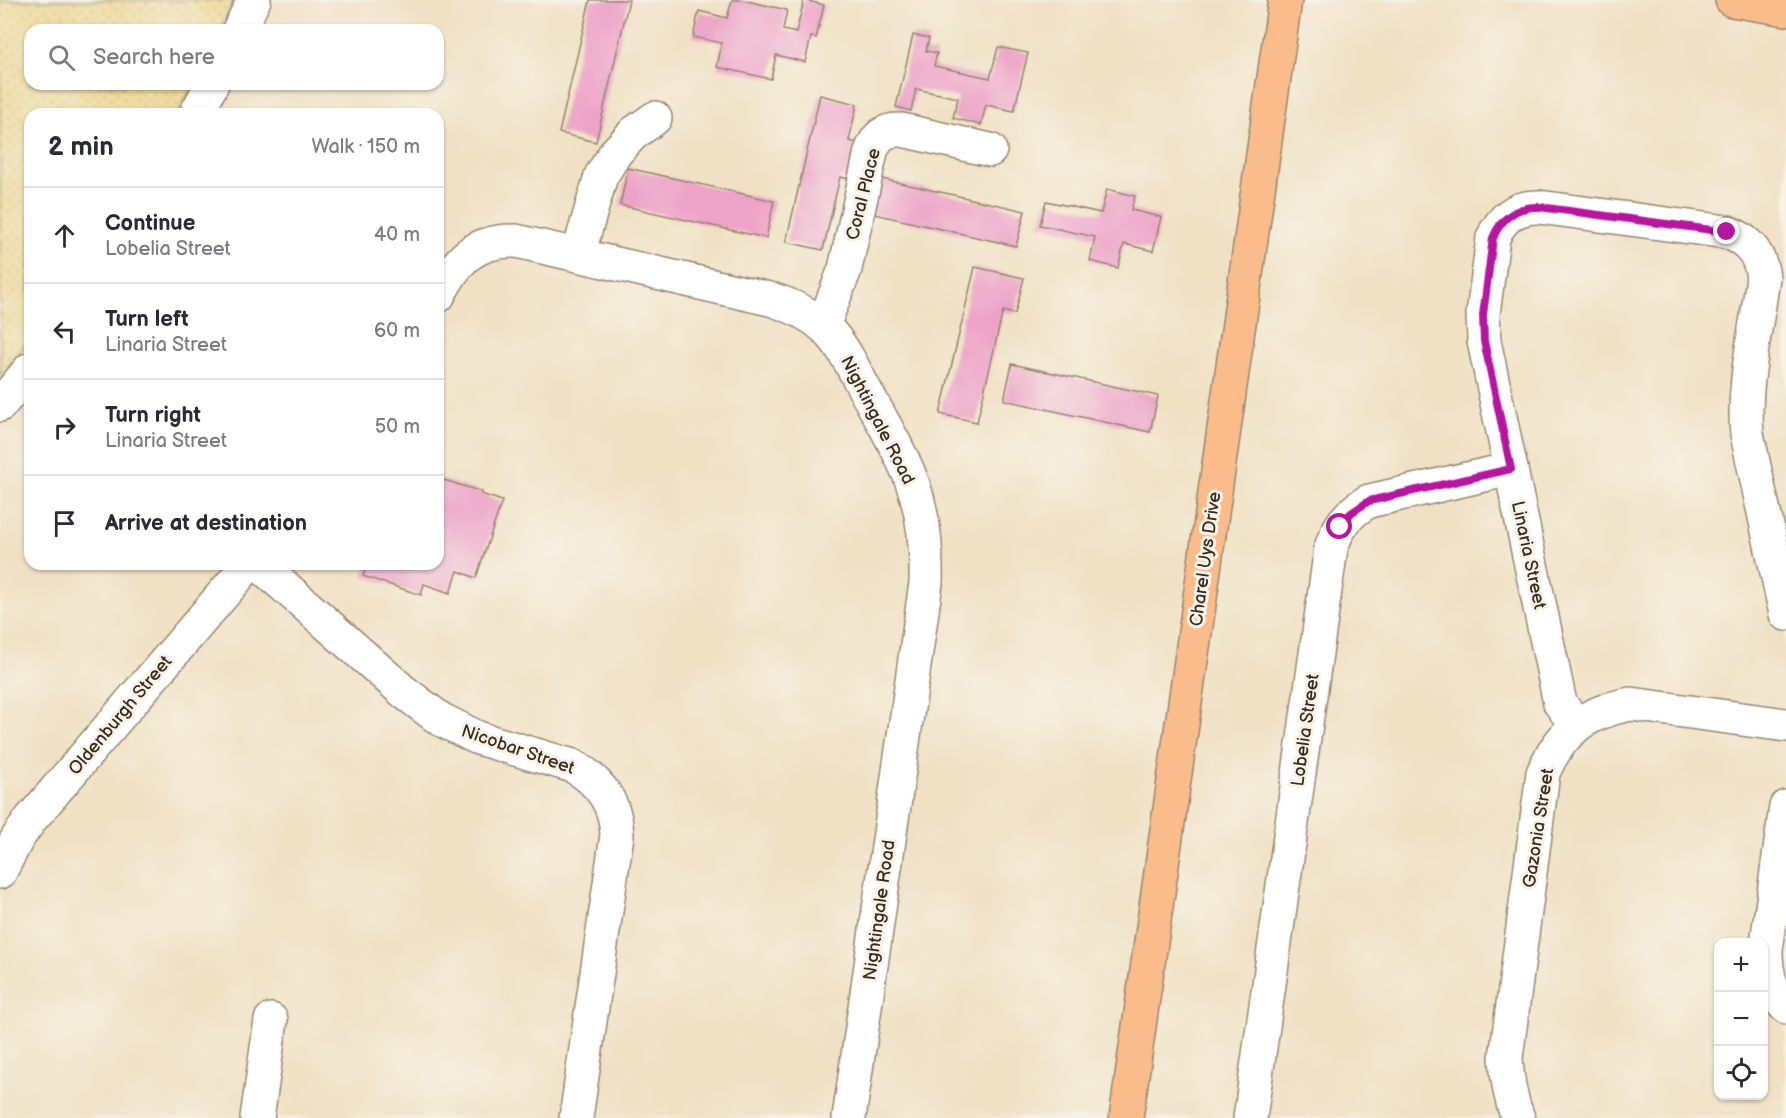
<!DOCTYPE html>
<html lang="en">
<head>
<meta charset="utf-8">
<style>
  body { margin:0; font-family:"Balsamiq Sans",sans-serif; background:#f2f2f3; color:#2b2b33 }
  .controls { position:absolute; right:18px; bottom:18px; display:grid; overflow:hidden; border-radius:12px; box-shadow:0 2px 4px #0004 }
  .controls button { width:54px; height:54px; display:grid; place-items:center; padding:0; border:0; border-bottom:2px solid #e1e1e2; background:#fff; color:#2b2b33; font:30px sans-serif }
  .stop { position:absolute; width:18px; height:18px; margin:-14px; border:4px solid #b5179e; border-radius:50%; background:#fff }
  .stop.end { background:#b5179e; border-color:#fff; box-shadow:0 2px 6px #0008 }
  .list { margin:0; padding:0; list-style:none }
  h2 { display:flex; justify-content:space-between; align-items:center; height:78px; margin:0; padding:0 24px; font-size:26px }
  h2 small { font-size:20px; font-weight:400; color:#7c7c81 }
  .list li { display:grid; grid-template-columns:39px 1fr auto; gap:18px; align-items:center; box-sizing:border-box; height:96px; padding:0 24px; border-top:2px solid #e1e1e2 }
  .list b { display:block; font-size:22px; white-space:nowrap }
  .list p { margin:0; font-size:20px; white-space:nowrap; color:#7c7c81 }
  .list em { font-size:20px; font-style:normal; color:#7c7c81 }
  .icon { flex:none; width:33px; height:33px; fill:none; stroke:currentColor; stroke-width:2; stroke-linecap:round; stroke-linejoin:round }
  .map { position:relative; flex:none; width:1786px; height:1118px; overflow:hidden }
  .search { position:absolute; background:#fff; box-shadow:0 2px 4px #0004; left:24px; top:24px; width:420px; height:66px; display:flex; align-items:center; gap:15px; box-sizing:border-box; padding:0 21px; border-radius:18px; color:#7c7c81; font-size:22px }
  .panel { position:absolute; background:#fff; box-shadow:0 2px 4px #0004; left:24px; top:108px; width:420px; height:462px; border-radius:18px }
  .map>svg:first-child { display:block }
  .sand { fill:url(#sand-dots); stroke:#94825e; stroke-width:1.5 }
  .building { fill:#eda2c8 }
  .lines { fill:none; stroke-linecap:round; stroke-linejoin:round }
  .minor-casing { stroke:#968671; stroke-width:36 }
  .major-casing { stroke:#968671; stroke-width:36 }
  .minor { stroke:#fff; stroke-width:33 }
  .major { stroke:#f9bc8a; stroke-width:33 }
  .route { stroke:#b5179e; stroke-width:8 }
  .labels { text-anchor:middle; stroke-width:6; stroke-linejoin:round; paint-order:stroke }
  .street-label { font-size:18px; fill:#3b2a1e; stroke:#f7f3e8 }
</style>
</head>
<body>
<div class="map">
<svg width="1786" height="1118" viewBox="0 0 1786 1118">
  <defs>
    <pattern id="sand-dots" width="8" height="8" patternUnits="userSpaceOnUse" patternTransform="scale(1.5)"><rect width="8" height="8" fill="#eeda9e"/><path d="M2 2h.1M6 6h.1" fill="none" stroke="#cdbb88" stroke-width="1.8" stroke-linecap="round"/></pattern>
  </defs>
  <rect width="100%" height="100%" fill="#f7f3e8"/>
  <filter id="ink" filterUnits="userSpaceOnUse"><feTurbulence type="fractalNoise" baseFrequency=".0167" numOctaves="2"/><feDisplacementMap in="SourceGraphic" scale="12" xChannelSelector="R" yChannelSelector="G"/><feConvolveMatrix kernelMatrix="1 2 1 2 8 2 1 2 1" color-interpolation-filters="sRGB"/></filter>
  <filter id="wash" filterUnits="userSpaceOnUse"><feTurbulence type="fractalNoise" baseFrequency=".008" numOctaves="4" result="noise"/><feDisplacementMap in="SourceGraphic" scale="24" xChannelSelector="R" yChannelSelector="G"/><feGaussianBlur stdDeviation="1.35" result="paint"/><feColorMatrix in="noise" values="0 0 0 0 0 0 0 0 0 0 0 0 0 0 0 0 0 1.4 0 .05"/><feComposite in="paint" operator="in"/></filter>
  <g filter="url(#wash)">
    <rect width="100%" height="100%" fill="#f0e1c4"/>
    <path class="sand" d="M 0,0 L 235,0 L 220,30 L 30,30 L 30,84 L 193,84 L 178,114 L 30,114 L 30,339 L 0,376 Z"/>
    <g id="blocks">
      <g class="building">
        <path d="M 590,0 L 629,0 L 596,142 L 559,133 Z"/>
        <path d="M 732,0 L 742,0 L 787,10 L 783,30 L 796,33 L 804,0 L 824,5 L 816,38 L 811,37 L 805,62 L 776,55 L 771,79 L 717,67 L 722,43 L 693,37 L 699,11 L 727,18 Z"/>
        <path d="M 913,35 L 929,38 L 926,51 L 937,53 L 934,66 L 990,78 L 998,47 L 1028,53 L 1014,111 L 986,105 L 981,125 L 953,118 L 958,98 L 916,89 L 911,111 L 896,107 Z"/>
        <path d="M 820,95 L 857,104 L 849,141 L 863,144 L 855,180 L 840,177 L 823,250 L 786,242 Z"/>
        <path d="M 628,168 L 774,201 L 766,238 L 620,205 Z"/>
        <path d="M 878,178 L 1025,211 L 1016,246 L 870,213 Z"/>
        <path d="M 1107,189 L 1135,196 L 1131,210 L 1161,217 L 1153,251 L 1124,244 L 1118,268 L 1090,261 L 1095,237 L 1040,225 L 1046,201 L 1101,213 Z"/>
        <path d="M 975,267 L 1024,278 L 1015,314 L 1003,311 L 977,422 L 940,414 Z"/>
        <path d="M 1012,364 L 1158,396 L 1150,432 L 1004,400 Z"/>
        <path d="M 438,478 L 482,492 L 481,494 L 502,501 L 476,578 L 458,571 L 450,593 L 424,584 L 421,595 L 363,576 L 367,564 L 438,564 Z"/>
      </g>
    </g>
  </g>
  <g filter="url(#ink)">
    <use href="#blocks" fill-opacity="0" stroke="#968671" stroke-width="1.5"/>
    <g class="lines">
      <g class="minor-casing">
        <g id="minor">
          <path d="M 239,30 L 254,0"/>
          <path d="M 196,114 L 212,84"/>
          <path d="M 578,255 L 601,176 L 616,152 L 634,133 L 655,118"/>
          <path d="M 438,296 C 457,260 473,240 516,241 L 774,300 C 792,306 808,313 822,325 C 842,342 853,368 865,390 C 881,419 899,448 911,479 C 924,513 927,547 926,583 L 849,1118"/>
          <path d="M 823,326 L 845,269 L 871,152 C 876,136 885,129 902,130 L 990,150"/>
          <path d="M 0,405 L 30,369"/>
          <path d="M 259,564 L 404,692 L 440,719 L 478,738 L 573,766 C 600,781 616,803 617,835 L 576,1118"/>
          <path d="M 1576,725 L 1560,703 L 1484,341 L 1483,314 L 1493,238 C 1501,218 1516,206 1539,207 L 1727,232 C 1749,240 1760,254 1763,277 C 1757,327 1742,384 1747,434 L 1786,614"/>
          <path d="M 1786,807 L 1766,950 C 1766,973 1770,990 1786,1007"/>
          <path d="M 0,872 L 17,839 L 31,819 L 249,564"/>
          <path d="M 257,1118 L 271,1020"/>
          <path d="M 1250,1118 L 1331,548 C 1338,526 1349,512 1369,501 L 1511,469"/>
          <path d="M 1518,1118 C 1510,1098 1507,1080 1506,1058 L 1543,773 C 1561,731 1586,712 1631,704 L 1786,725"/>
        </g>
      </g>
      <g class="major-casing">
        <g id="major">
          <path d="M 1732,0 L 1786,9"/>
          <path d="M 1126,1118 L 1285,0"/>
        </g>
      </g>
      <use href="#minor" class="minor"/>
      <use href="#major" class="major"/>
    </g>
  </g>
  <g class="lines" filter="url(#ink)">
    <path class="route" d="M 1340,527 L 1351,513 L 1369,501 L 1511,469 L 1484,341 L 1483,315 L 1493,238 C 1501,218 1517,206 1539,207 L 1727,232"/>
  </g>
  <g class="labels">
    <g class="street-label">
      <text transform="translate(863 194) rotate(-76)" y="6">Coral Place</text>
      <text transform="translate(878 420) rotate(63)" y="6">Nightingale Road</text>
      <text transform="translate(1529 555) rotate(78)" y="6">Linaria Street</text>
      <text transform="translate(1205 559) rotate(-82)" y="6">Charel Uys Drive</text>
      <text transform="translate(120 715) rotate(-50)" y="6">Oldenburgh Street</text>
      <text transform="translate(1305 730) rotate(-82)" y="6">Lobelia Street</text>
      <text transform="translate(518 749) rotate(19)" y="6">Nicobar Street</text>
      <text transform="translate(1538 828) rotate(-81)" y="6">Gazonia Street</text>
      <text transform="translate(879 910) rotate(-82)" y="6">Nightingale Road</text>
    </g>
  </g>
</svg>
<div class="controls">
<button>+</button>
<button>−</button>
<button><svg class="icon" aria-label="locate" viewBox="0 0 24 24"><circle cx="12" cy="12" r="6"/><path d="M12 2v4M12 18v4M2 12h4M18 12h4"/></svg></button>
</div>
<div class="stop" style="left:1340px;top:527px"></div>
<div class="stop end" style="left:1727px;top:232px"></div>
<div class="search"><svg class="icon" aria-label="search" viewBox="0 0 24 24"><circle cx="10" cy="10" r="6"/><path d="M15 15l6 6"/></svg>Search here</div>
<section class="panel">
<h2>2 min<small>Walk · 150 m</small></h2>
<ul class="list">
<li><svg class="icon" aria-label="ahead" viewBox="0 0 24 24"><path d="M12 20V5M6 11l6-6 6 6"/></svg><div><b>Continue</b><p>Lobelia Street</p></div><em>40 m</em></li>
<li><svg class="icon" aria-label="left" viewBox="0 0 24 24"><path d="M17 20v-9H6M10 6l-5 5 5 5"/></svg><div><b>Turn left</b><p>Linaria Street</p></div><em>60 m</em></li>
<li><svg class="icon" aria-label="right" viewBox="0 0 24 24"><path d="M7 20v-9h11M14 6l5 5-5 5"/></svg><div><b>Turn right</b><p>Linaria Street</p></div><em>50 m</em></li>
<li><svg class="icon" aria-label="arrive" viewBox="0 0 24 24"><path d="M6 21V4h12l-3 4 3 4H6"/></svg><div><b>Arrive at destination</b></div></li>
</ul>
</section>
</div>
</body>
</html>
